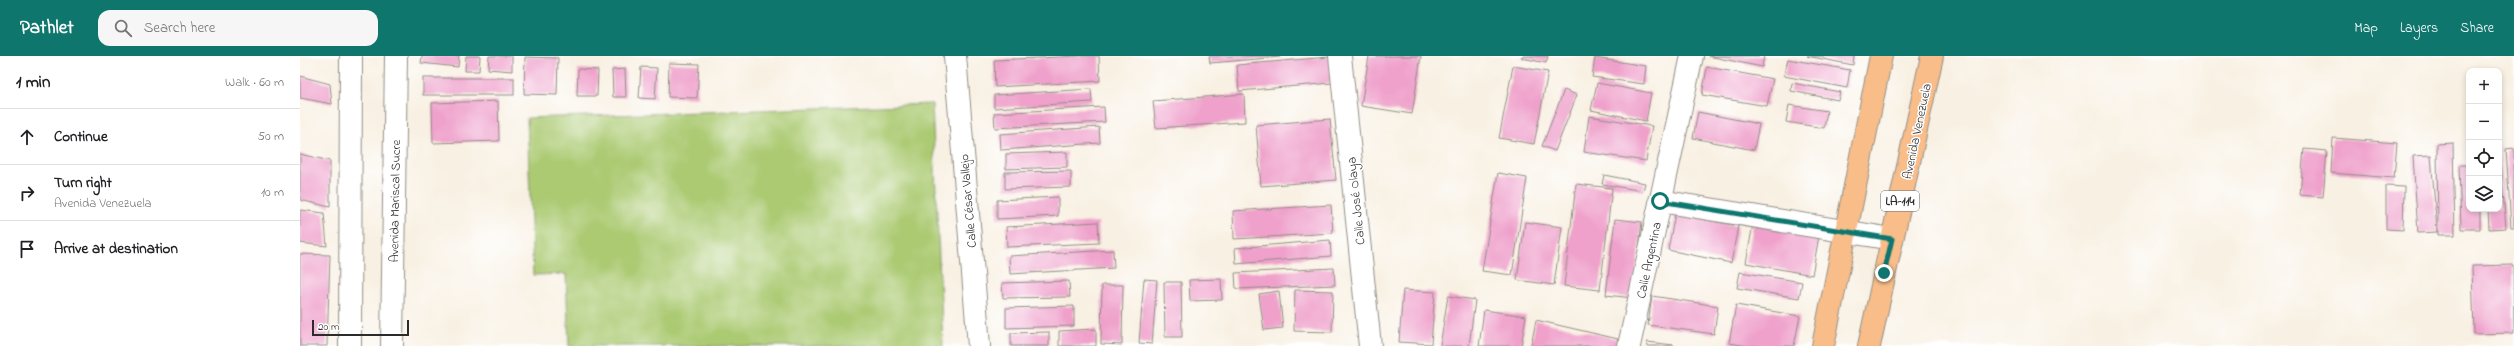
<!DOCTYPE html>
<html lang="en">
<head>
<meta charset="utf-8">
<style>
  body { margin:0; font-family:"Indie Flower",sans-serif; background:#f6f6f6; color:#202124 }
  .controls { position:absolute; right:12px; top:12px; display:grid; overflow:hidden; border-radius:8px; box-shadow:0 2px 6px #0003 }
  .controls button { width:36px; height:36px; display:grid; place-items:center; padding:0; border:0; border-bottom:1px solid #e0e0e0; background:#fff; color:#202124; font:20px sans-serif }
  .scale { position:absolute; left:12px; bottom:10px; width:97px; box-sizing:border-box; padding-left:4px; border:2px solid #2b2b2b; border-top:0; font-size:11px; line-height:14px; white-space:nowrap; color:#2b2b2b; -webkit-text-stroke:3px #fff; paint-order:stroke }
  .stop { position:absolute; width:12px; height:12px; margin:-9px; border:3px solid #0f766e; border-radius:50%; background:#fff }
  .stop.end { background:#0f766e; border-color:#fff; box-shadow:0 1px 4px #0008 }
  .list { margin:0; padding:0; list-style:none }
  h2 { display:flex; justify-content:space-between; align-items:center; height:52px; margin:0; padding:0 16px; font-size:17px }
  h2 small { font-size:13px; font-weight:400; color:#757577 }
  .list li { display:grid; grid-template-columns:26px 1fr auto; gap:12px; align-items:center; box-sizing:border-box; height:56px; padding:0 16px; border-top:1px solid #e0e0e0 }
  .list b { display:block; font-size:15px; white-space:nowrap }
  .list p { margin:0; font-size:13px; white-space:nowrap; color:#757577 }
  .list em { font-size:13px; font-style:normal; color:#757577 }
  .icon { flex:none; width:22px; height:22px; fill:none; stroke:currentColor; stroke-width:2; stroke-linecap:round; stroke-linejoin:round }
  .map { position:relative; flex:none; width:2214px; height:290px; overflow:hidden }
  header { display:flex; align-items:center; gap:24px; box-sizing:border-box; height:56px; padding:0 20px; background:#0f766e; color:#fff }
  header strong { font-size:19px }
  nav { display:flex; gap:22px; margin-inline-start:auto; font-size:14px }
  .search { width:280px; height:36px; background:#f6f6f6; display:flex; align-items:center; gap:10px; box-sizing:border-box; padding:0 14px; border-radius:12px; color:#757577; font-size:15px }
  main { display:flex }
  aside { flex:1; background:#fff }
  .map>svg:first-child { display:block }
  .green { fill:#abca72; stroke:#6b7a4e }
  .building { fill:#efa0cb }
  .lines { fill:none; stroke-linecap:round; stroke-linejoin:round }
  .minor-casing { stroke:#928e86; stroke-width:24 }
  .primary-casing { stroke:#928e86; stroke-width:24 }
  .minor { stroke:#fff; stroke-width:22 }
  .primary { stroke:#f8bd89; stroke-width:22 }
  .route { stroke:#0f766e; stroke-width:5 }
  .labels { text-anchor:middle; stroke-width:3; stroke-linejoin:round; paint-order:stroke }
  .shield { fill:#fff; stroke:#6b6b6b; stroke-width:1 }
  .shield-label { font-size:12px; font-weight:bold; fill:#2b2b2b }
  .street-label { font-size:13px; fill:#2b2b2b; stroke:#fff }
</style>
</head>
<body>
<header>
<strong>Pathlet</strong>
<div class="search"><svg class="icon" aria-label="search" viewBox="0 0 24 24"><circle cx="10" cy="10" r="6"/><path d="M15 15l6 6"/></svg>Search here</div>
<nav><a>Map</a><a>Layers</a><a>Share</a></nav>
</header>
<main>
<aside>
<h2>1 min<small>Walk · 60 m</small></h2>
<ul class="list">
<li><svg class="icon" aria-label="ahead" viewBox="0 0 24 24"><path d="M12 20V5M6 11l6-6 6 6"/></svg><div><b>Continue</b></div><em>50 m</em></li>
<li><svg class="icon" aria-label="right" viewBox="0 0 24 24"><path d="M7 20v-9h11M14 6l5 5-5 5"/></svg><div><b>Turn right</b><p>Avenida Venezuela</p></div><em>10 m</em></li>
<li><svg class="icon" aria-label="arrive" viewBox="0 0 24 24"><path d="M6 21V4h12l-3 4 3 4H6"/></svg><div><b>Arrive at destination</b></div></li>
</ul>
</aside>
<div class="map">
<svg width="2214" height="290" viewBox="0 0 2214 290">
  <rect width="100%" height="100%" fill="#fff"/>
  <filter id="ink" filterUnits="userSpaceOnUse"><feTurbulence type="fractalNoise" baseFrequency=".025" numOctaves="2"/><feDisplacementMap in="SourceGraphic" scale="8" xChannelSelector="R" yChannelSelector="G"/><feConvolveMatrix kernelMatrix="1 2 1 2 8 2 1 2 1" color-interpolation-filters="sRGB"/></filter>
  <filter id="wash" filterUnits="userSpaceOnUse"><feTurbulence type="fractalNoise" baseFrequency=".012" numOctaves="4" result="noise"/><feDisplacementMap in="SourceGraphic" scale="16" xChannelSelector="R" yChannelSelector="G"/><feGaussianBlur stdDeviation="0.9" result="paint"/><feColorMatrix in="noise" values="0 0 0 0 0 0 0 0 0 0 0 0 0 0 0 0 0 1.4 0 .05"/><feComposite in="paint" operator="in"/></filter>
  <g filter="url(#wash)">
    <rect width="100%" height="100%" fill="#f8f0e2"/>
    <path class="green" d="M 632,48 L 643,290 L 269,290 L 266,218 L 233,219 L 227,62 Z"/>
    <g id="blocks">
      <g class="building">
        <path d="M 122,0 L 159,0 L 158,11 L 121,7 Z"/>
        <path d="M 166,0 L 180,0 L 179,15 L 165,15 Z"/>
        <path d="M 189,0 L 212,0 L 212,15 L 188,13 Z"/>
        <path d="M 780,0 L 799,0 L 800,25 L 695,31 L 694,4 Z"/>
        <path d="M 909,0 L 980,0 L 980,1 L 910,7 Z"/>
        <path d="M 1069,0 L 1121,0 L 1112,58 L 1061,50 Z"/>
        <path d="M 1222,0 L 1248,0 L 1246,7 L 1222,2 Z"/>
        <path d="M 1408,0 L 1464,0 L 1462,11 Z"/>
        <path d="M 1507,0 L 1554,0 L 1553,9 Z"/>
        <path d="M 225,1 L 258,2 L 257,39 L 224,38 Z"/>
        <path d="M 1029,1 L 1032,27 L 939,35 L 937,9 Z"/>
        <path d="M 1295,2 L 1346,10 L 1344,28 L 1292,21 Z"/>
        <path d="M 1488,3 L 1550,14 L 1547,32 L 1484,20 Z"/>
        <path d="M 369,7 L 399,8 L 397,42 L 368,41 Z"/>
        <path d="M 1213,10 L 1248,16 L 1234,88 L 1199,82 Z"/>
        <path d="M 341,11 L 357,12 L 355,43 L 339,42 Z"/>
        <path d="M 1407,11 L 1473,23 L 1467,50 L 1402,39 Z"/>
        <path d="M 278,13 L 298,14 L 297,40 L 277,40 Z"/>
        <path d="M 325,13 L 326,41 L 313,41 L 312,14 Z"/>
        <path d="M 0,20 L 30,28 L 32,48 L 0,42 Z"/>
        <rect x="123" y="22" width="91" height="17"/>
        <path d="M 1297,27 L 1351,37 L 1346,65 L 1291,54 Z"/>
        <path d="M 1492,27 L 1540,36 L 1538,44 L 1491,35 Z"/>
        <path d="M 791,33 L 792,46 L 694,52 L 694,39 Z"/>
        <path d="M 1264,34 L 1277,39 L 1255,95 L 1242,90 Z"/>
        <path d="M 944,38 L 945,66 L 856,72 L 853,45 Z"/>
        <path d="M 198,45 L 199,85 L 133,87 L 132,47 Z"/>
        <path d="M 1489,49 L 1527,55 L 1524,72 L 1486,66 Z"/>
        <path d="M 804,51 L 805,66 L 695,72 L 694,57 Z"/>
        <path d="M 1398,56 L 1459,68 L 1454,94 L 1393,82 Z"/>
        <path d="M 1289,60 L 1352,70 L 1346,105 L 1284,96 Z"/>
        <path d="M 1030,63 L 1036,124 L 961,130 L 956,69 Z"/>
        <path d="M 799,71 L 800,87 L 701,94 L 700,78 Z"/>
        <path d="M 2033,82 L 2097,87 L 2094,122 L 2031,117 Z"/>
        <path d="M 2199,86 L 2206,172 L 2189,173 L 2188,153 L 2199,153 Z"/>
        <path d="M 2153,87 L 2155,179 L 2138,179 L 2137,88 Z"/>
        <path d="M 2214,92 L 2214,171 L 2211,171 L 2206,93 Z"/>
        <path d="M 2004,93 L 2027,95 L 2023,141 L 2000,139 Z"/>
        <path d="M 767,96 L 767,111 L 706,113 L 706,98 Z"/>
        <path d="M 0,98 L 30,105 L 30,151 L 0,144 Z"/>
        <path d="M 2131,99 L 2137,176 L 2118,177 L 2113,100 Z"/>
        <path d="M 2159,109 L 2169,109 L 2169,153 L 2180,153 L 2180,173 L 2161,173 Z"/>
        <path d="M 771,115 L 771,131 L 705,133 L 705,116 Z"/>
        <path d="M 1198,117 L 1227,122 L 1212,219 L 1182,215 Z"/>
        <path d="M 1304,119 L 1345,127 L 1343,135 L 1302,128 Z"/>
        <path d="M 1276,128 L 1312,132 L 1300,234 L 1264,230 Z"/>
        <path d="M 2086,130 L 2104,131 L 2103,174 L 2086,173 Z"/>
        <path d="M 758,141 L 758,160 L 697,163 L 697,144 Z"/>
        <path d="M 1031,149 L 1033,177 L 934,183 L 933,155 Z"/>
        <path d="M 0,154 L 24,157 L 27,190 L 0,187 Z"/>
        <path d="M 1375,158 L 1438,170 L 1431,207 L 1368,194 Z"/>
        <path d="M 1315,163 L 1342,166 L 1333,242 L 1306,239 Z"/>
        <path d="M 798,166 L 799,187 L 707,191 L 706,171 Z"/>
        <path d="M 1225,166 L 1262,171 L 1254,229 L 1217,224 Z"/>
        <path d="M 1453,168 L 1519,180 L 1512,219 L 1446,207 Z"/>
        <path d="M 1030,184 L 1031,200 L 936,208 L 935,192 Z"/>
        <path d="M 813,194 L 814,212 L 710,218 L 709,200 Z"/>
        <path d="M 0,198 L 30,199 L 27,290 L 0,290 Z"/>
        <path d="M 2213,209 L 2214,277 L 2174,278 L 2172,210 Z"/>
        <path d="M 1034,212 L 1035,229 L 936,233 L 935,217 Z"/>
        <path d="M 1440,216 L 1502,226 L 1499,242 L 1437,232 Z"/>
        <path d="M 844,223 L 857,224 L 852,288 L 839,287 Z"/>
        <path d="M 921,223 L 922,244 L 890,245 L 889,224 Z"/>
        <path d="M 769,225 L 770,241 L 703,242 L 702,227 Z"/>
        <path d="M 864,226 L 881,226 L 882,281 L 865,281 Z"/>
        <path d="M 802,229 L 823,229 L 822,289 L 801,288 Z"/>
        <path d="M 995,234 L 1033,235 L 1032,276 L 994,275 Z"/>
        <path d="M 1103,234 L 1135,236 L 1131,288 L 1099,286 Z"/>
        <path d="M 979,235 L 983,272 L 964,274 L 959,238 Z"/>
        <path d="M 1148,240 L 1175,244 L 1169,290 L 1140,290 Z"/>
        <path d="M 1352,240 L 1418,250 L 1414,278 L 1348,269 Z"/>
        <path d="M 1436,249 L 1500,260 L 1494,290 L 1447,290 L 1429,287 Z"/>
        <path d="M 774,250 L 774,270 L 706,272 L 706,252 Z"/>
        <path d="M 1184,254 L 1226,260 L 1221,290 L 1179,290 Z"/>
        <path d="M 1236,264 L 1318,283 L 1316,290 L 1231,290 Z"/>
        <path d="M 796,273 L 796,290 L 759,290 L 759,275 Z"/>
        <path d="M 749,276 L 749,290 L 711,290 L 711,277 Z"/>
        <path d="M 1347,286 L 1374,289 L 1374,290 L 1347,290 Z"/>
      </g>
    </g>
  </g>
  <g filter="url(#ink)">
    <use href="#blocks" fill-opacity="0" stroke="#928e86" stroke-width="1"/>
    <g class="lines">
      <g class="minor-casing">
        <g id="minor">
          <path d="M 655,0 L 679,290"/>
          <path d="M 1040,0 L 1070,290"/>
          <path d="M 1360,145 L 1592,183"/>
          <path d="M 50,290 L 51,0"/>
          <path d="M 92,290 L 96,0"/>
          <path d="M 1329,290 L 1392,0"/>
        </g>
      </g>
      <g class="primary-casing">
        <g id="primary">
          <path d="M 1523,290 L 1581,0"/>
          <path d="M 1569,290 L 1632,0"/>
        </g>
      </g>
      <use href="#minor" class="minor"/>
      <use href="#primary" class="primary"/>
    </g>
  </g>
  <g class="lines" filter="url(#ink)">
    <path class="route" d="M 1360,145 L 1592,183 L 1584,217"/>
  </g>
  <g class="labels">
    <rect class="shield" x="1581" y="135" width="38" height="20" rx="3"/>
    <g class="shield-label">
      <text x="1600" y="149">LA-114</text>
    </g>
    <g class="street-label">
      <text transform="translate(1616 75) rotate(-78)" y="5">Avenida Venezuela</text>
      <text transform="translate(94 145) rotate(-89)" y="5">Avenida Mariscal Sucre</text>
      <text transform="translate(667 145) rotate(-95)" y="5">Calle César Vallejo</text>
      <text transform="translate(1055 145) rotate(-96)" y="5">Calle José Olaya</text>
      <text transform="translate(1348 204) rotate(-78)" y="5">Calle Argentina</text>
    </g>
  </g>
</svg>
<div class="controls">
<button>+</button>
<button>−</button>
<button><svg class="icon" aria-label="locate" viewBox="0 0 24 24"><circle cx="12" cy="12" r="6"/><path d="M12 2v4M12 18v4M2 12h4M18 12h4"/></svg></button>
<button><svg class="icon" aria-label="layers" viewBox="0 0 24 24"><path d="M12 4l9 5-9 5-9-5zM3 14l9 5 9-5"/></svg></button>
</div>
<div class="scale">20 m</div>
<div class="stop" style="left:1360px;top:145px"></div>
<div class="stop end" style="left:1584px;top:217px"></div>
</div>
</main>
</body>
</html>
